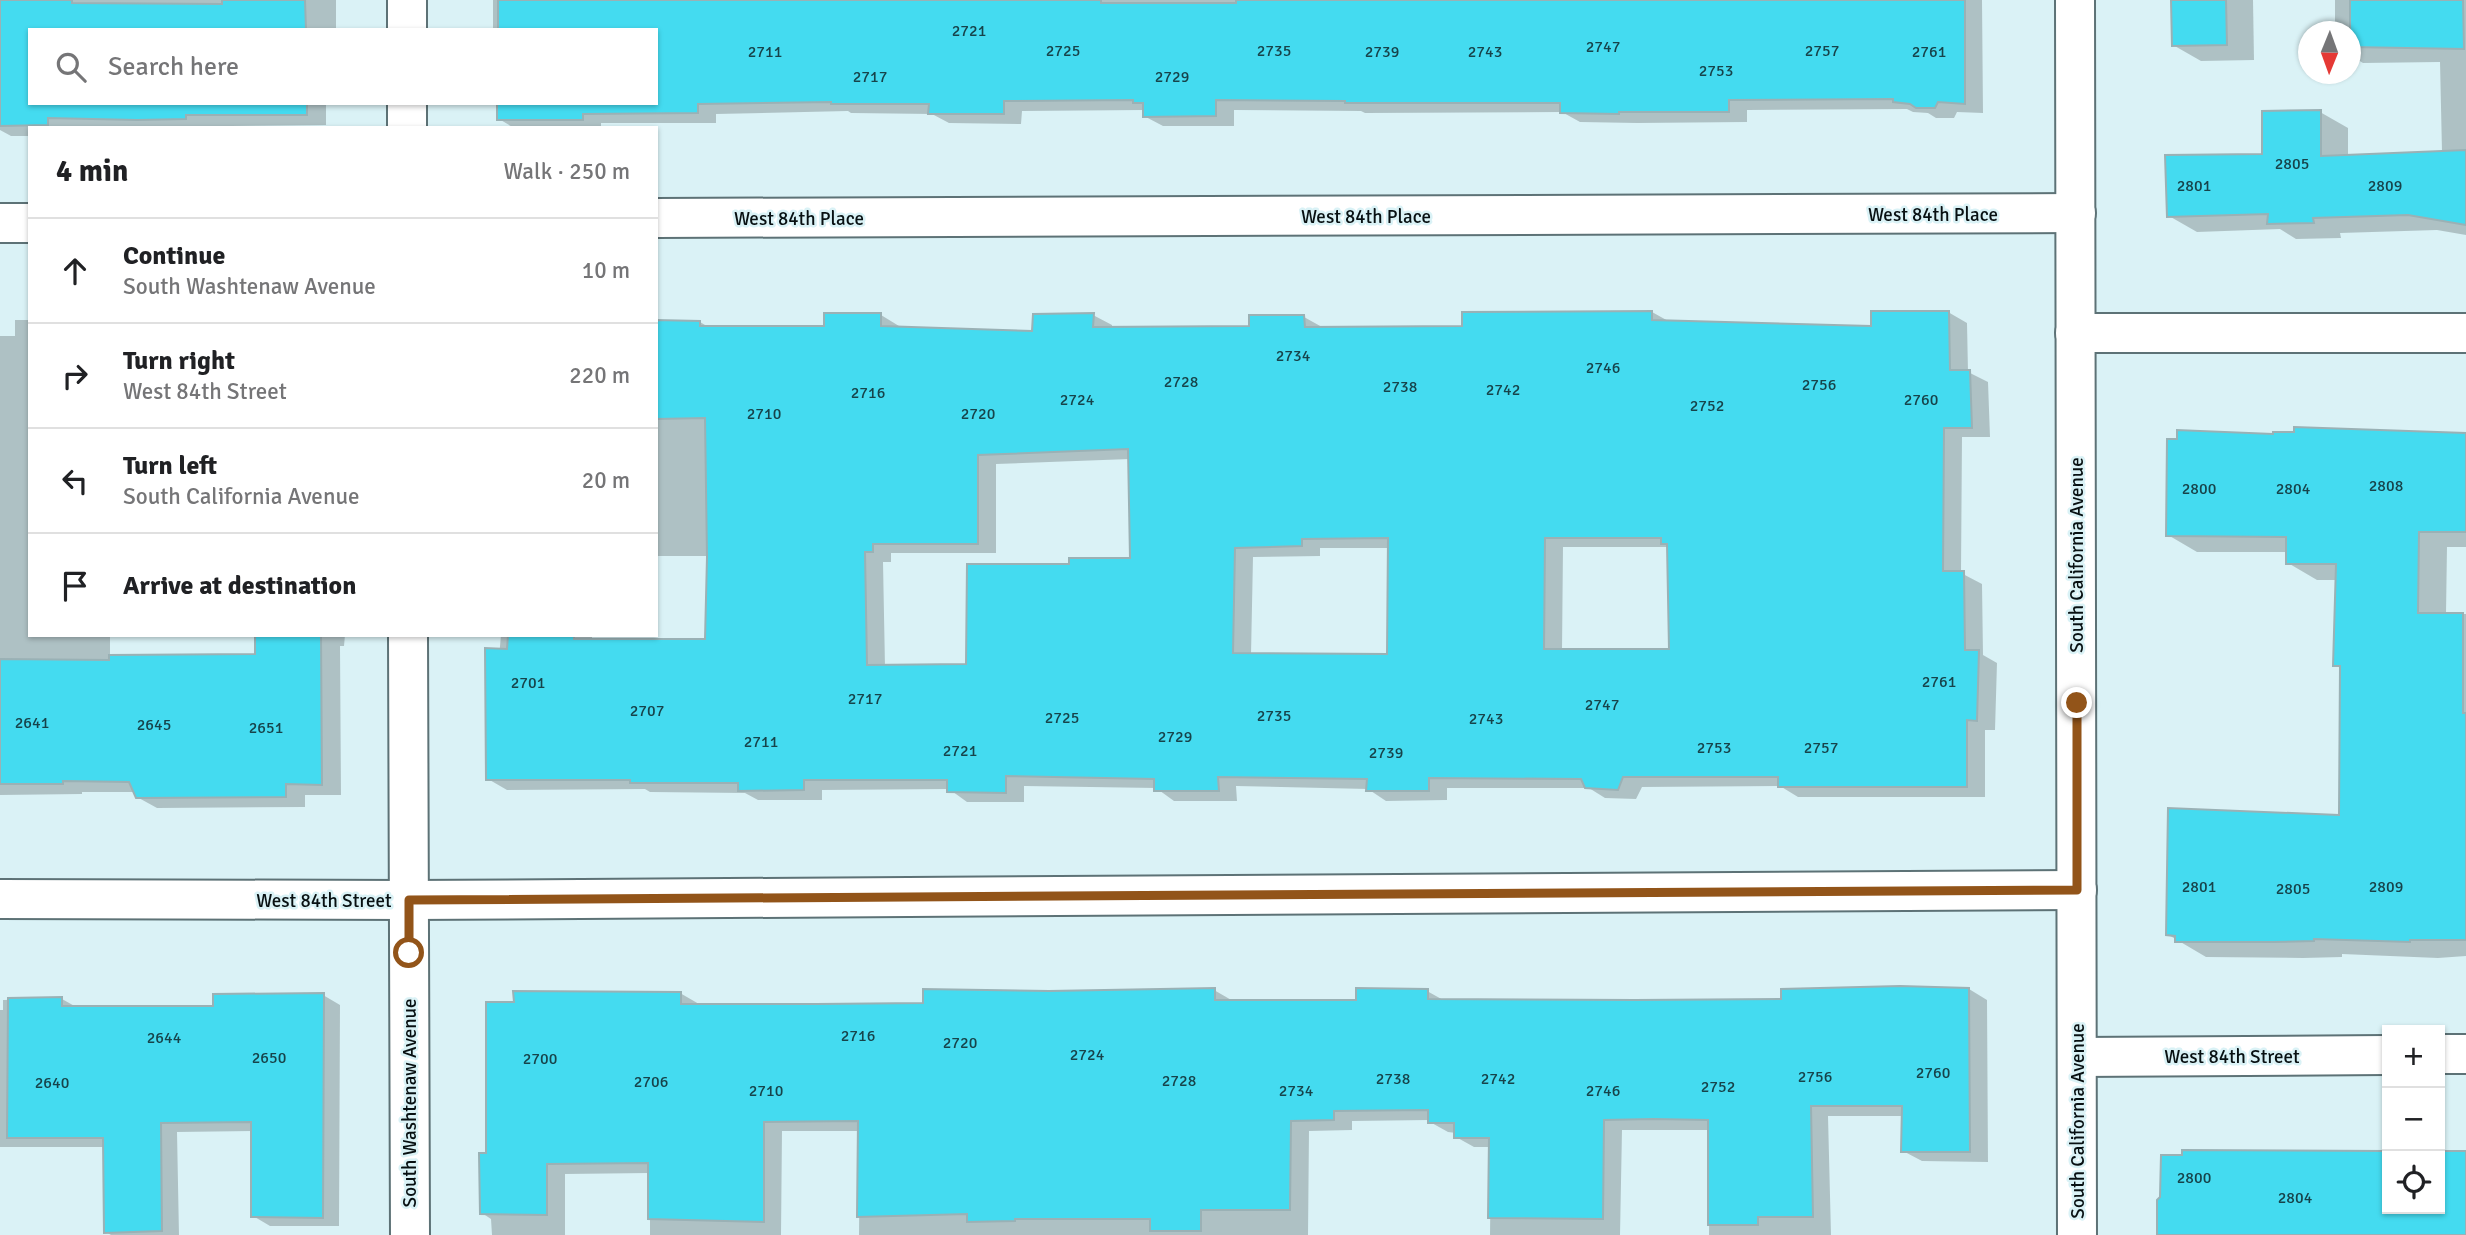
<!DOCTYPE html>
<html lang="en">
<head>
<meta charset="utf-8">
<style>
  body { margin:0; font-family:Signika,sans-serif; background:#f2f2f2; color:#202124 }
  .controls { position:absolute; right:21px; bottom:21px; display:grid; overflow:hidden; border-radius:0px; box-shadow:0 2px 5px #0004 }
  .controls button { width:63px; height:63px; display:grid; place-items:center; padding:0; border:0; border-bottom:2px solid #e0e0e0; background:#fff; color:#202124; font:35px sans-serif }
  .compass { position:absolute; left:2298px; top:21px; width:63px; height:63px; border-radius:50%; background:#fff; box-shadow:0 2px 5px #0004; rotate:181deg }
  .stop { position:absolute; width:21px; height:21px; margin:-16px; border:5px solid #925419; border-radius:50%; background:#fff }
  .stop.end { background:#925419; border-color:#fff; box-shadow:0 2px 7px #0008 }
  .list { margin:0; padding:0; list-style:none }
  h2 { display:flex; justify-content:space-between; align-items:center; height:91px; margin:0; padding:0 28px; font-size:30px }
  h2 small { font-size:23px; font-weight:400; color:#757577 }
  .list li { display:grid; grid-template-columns:46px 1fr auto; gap:21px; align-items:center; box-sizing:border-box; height:105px; padding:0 28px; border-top:2px solid #e0e0e0 }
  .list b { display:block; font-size:26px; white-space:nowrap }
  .list p { margin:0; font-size:23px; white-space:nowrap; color:#757577 }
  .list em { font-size:23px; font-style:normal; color:#757577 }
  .icon { flex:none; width:38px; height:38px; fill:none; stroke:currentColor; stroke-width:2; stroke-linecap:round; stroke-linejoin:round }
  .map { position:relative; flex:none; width:2466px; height:1235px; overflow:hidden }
  .search { position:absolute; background:#fff; box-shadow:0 2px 5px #0004; left:28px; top:28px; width:630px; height:77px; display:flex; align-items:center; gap:18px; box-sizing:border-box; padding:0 24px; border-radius:0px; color:#757577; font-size:26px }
  .panel { position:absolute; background:#fff; box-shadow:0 2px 5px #0004; left:28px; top:126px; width:630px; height:511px; border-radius:0px }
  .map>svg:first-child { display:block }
  .shadow { fill:#0003; fill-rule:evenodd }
  .building { fill:#44dbf0; stroke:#9ab1b5; stroke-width:2; fill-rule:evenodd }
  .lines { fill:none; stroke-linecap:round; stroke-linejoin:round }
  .minor-casing { stroke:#5d7276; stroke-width:42 }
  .minor { stroke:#fff; stroke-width:38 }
  .route { stroke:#925419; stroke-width:9 }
  .labels { text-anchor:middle; stroke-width:5; stroke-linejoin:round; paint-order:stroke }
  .number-label { font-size:16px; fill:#17434a }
  .street-label { font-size:19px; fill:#081012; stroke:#daf2f6 }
</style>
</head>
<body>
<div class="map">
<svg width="2466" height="1235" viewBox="0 0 2466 1235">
  <rect width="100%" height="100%" fill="#daf2f6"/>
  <g class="shadow">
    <path d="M 0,0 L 336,0 L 336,30 L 30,30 L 30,103 L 326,103 L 326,125 L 30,128 L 30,136 L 11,136 L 0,130 Z"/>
    <path d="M 493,0 L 1982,0 L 1983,113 L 1957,112 L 1954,118 L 1936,118 L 1928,113 L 1913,112 L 1907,109 L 1747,110 L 1747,122 L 1637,123 L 1580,122 L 1562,112 L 1365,113 L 1361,111 L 1234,110 L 1234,126 L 1163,126 L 1144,116 L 1145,110 L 1022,111 L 1021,124 L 949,123 L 932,114 L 851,113 L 848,111 L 716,114 L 716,123 L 601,123 L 601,128 L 514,128 L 499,119 L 656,103 L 656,30 L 493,30 Z"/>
    <path d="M 2173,0 L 2253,0 L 2254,60 L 2201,61 L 2173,45 Z"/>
    <path d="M 2335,0 L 2466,0 L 2466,235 L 2437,230 L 2340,233 L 2341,238 L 2296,239 L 2280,229 L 2197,232 L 2169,216 L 2264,156 L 2320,112 L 2348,128 L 2348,156 L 2442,152 L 2440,62 L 2363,63 L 2350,55 L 2350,32 L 2335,32 Z"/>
    <path d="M 1652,312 L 1670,322 L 1873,327 L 1948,312 L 1967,323 L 1968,372 L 1988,382 L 1990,437 L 1962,437 L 1961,573 L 1982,584 L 1983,655 L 1997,663 L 1995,730 L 1985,730 L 1985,797 L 1798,797 L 1780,786 L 1642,787 L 1636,799 L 1605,798 L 1589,788 L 1447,788 L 1447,800 L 1386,801 L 1368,789 L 1236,786 L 1237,801 L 1174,801 L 1156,788 L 1024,786 L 1024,802 L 967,802 L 949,789 L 822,790 L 822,800 L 758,800 L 745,793 L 650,792 L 645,789 L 507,790 L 488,779 L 501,635 L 592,635 L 592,641 L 707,641 L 708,556 L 656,556 L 656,322 L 700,322 L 710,328 L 826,328 L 881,315 L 899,326 L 899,329 L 1034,332 L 1093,315 L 1112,325 L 1112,328 L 1250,328 L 1304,317 L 1322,327 L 1464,328 L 1464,313 ZM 1130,459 L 1131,560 L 1071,566 L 968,666 L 885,667 L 883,562 L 891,562 L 891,553 L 996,553 L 996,464 ZM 1563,547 L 1669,547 L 1671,651 L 1562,651 ZM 1320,548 L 1390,548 L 1389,655 L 1251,655 L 1253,557 L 1320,556 Z"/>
    <path d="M 15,320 L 30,320 L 30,635 L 110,635 L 110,657 L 257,656 L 257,635 L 345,635 L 344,646 L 340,646 L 341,795 L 305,795 L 305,807 L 157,808 L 137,797 L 135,792 L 82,792 L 82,794 L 0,795 L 0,336 L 15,336 Z"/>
    <path d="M 2466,434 L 2466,547 L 2447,547 L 2446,614 L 2466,614 L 2466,956 L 2438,958 L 2342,954 L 2342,957 L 2303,958 L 2206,957 L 2167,934 L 2341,817 L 2342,669 L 2335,665 L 2338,580 L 2317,580 L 2288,563 L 2288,552 L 2197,552 L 2168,535 L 2275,436 Z"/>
    <path d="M 1969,989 L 1987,1000 L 1988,1162 L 1922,1161 L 1903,1151 L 1903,1116 L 1828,1116 L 1831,1235 L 1709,1235 L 1710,1130 L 1622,1130 L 1620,1235 L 1490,1235 L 1491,1147 L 1474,1147 L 1456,1137 L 1456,1133 L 1448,1132 L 1430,1122 L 1430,1120 L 1352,1121 L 1352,1130 L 1309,1131 L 1308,1235 L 859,1235 L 860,1131 L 782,1131 L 781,1235 L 650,1235 L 650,1173 L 565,1174 L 565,1235 L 492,1235 L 491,1219 L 482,1213 L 488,1155 L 680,993 L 699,1004 L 924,1005 L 1049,993 L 1214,990 L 1233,1001 L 1358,1001 L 1427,991 L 1445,1001 L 1783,1001 Z"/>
    <path d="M 323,995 L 340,1005 L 339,1226 L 270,1226 L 253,1216 L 253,1131 L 177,1132 L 179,1235 L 111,1235 L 106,1232 L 104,1147 L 0,1147 L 0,1010 L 3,1010 L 3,1000 L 62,999 L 78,1008 L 215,1007 Z"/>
    <path d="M 2454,1150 L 2466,1150 L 2466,1235 L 2159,1235 L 2184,1152 L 2387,1153 L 2387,1209 L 2440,1209 L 2440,1153 L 2454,1153 Z"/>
  </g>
  <g class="building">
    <path d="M 0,0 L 72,0 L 72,3 L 222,4 L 222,0 L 305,0 L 306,30 L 30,30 L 30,103 L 307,103 L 307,115 L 186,115 L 186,119 L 137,120 L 48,118 L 48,125 L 0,126 Z"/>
    <path d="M 498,0 L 1101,0 L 1101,3 L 1236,3 L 1236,0 L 1965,0 L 1965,104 L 1938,102 L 1935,108 L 1916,108 L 1910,104 L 1893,102 L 1893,99 L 1729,100 L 1729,112 L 1619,112 L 1619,114 L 1560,113 L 1560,103 L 1345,103 L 1345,101 L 1216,100 L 1216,116 L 1143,117 L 1143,103 L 1133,103 L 1133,100 L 1004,101 L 1004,114 L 928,114 L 929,104 L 831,104 L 831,102 L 698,104 L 698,113 L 583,114 L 583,120 L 497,120 L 497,103 L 656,103 L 656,30 L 498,30 Z"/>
    <path d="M 2171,0 L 2226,0 L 2227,45 L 2172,46 Z"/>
    <path d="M 2350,0 L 2463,0 L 2464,49 L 2350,47 Z"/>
    <path d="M 2321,110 L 2321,156 L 2466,150 L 2466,225 L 2408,215 L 2313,218 L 2314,223 L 2267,224 L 2268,214 L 2167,217 L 2165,155 L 2262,154 L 2262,111 Z"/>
    <path d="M 1652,311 L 1652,320 L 1871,326 L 1871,311 L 1949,311 L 1950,370 L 1970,370 L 1972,428 L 1944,428 L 1943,571 L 1964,571 L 1965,650 L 1979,650 L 1977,721 L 1967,720 L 1967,787 L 1778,787 L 1778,777 L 1623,777 L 1618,790 L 1585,788 L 1581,779 L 1429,778 L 1429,791 L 1366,791 L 1367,779 L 1218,777 L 1219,791 L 1154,791 L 1154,779 L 1006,776 L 1006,793 L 947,792 L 947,780 L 804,780 L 804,790 L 738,791 L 738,783 L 630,783 L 630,780 L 486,780 L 485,648 L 507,649 L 508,635 L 574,635 L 574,639 L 705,639 L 707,557 L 705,418 L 656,419 L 656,320 L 700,321 L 700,326 L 824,326 L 824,313 L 881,313 L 881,326 L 1032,331 L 1033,314 L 1094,313 L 1093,327 L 1249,326 L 1249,315 L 1304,315 L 1305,327 L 1462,326 L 1462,312 ZM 1128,449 L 1130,558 L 1069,558 L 1069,564 L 967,564 L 966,664 L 867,665 L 865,552 L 873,552 L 873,544 L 978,544 L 978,455 ZM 1388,538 L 1387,654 L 1233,653 L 1235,548 L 1302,546 L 1302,539 ZM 1545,538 L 1661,538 L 1661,544 L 1667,544 L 1669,649 L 1544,649 Z"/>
    <path d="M 2294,427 L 2466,433 L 2466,532 L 2419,532 L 2418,613 L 2463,613 L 2463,713 L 2466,713 L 2466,940 L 2410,940 L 2410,942 L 2314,939 L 2314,941 L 2273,942 L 2175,942 L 2175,936 L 2166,935 L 2168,808 L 2339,815 L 2340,666 L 2333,666 L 2336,564 L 2286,564 L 2286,537 L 2166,536 L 2167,439 L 2177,439 L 2177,430 L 2273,434 L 2273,432 L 2294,432 Z"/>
    <path d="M 255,635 L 321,635 L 322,785 L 286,784 L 286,797 L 136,798 L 129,782 L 63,781 L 63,784 L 0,784 L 0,659 L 109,660 L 109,655 L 255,654 Z"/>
    <path d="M 1900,986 L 1969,988 L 1970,1152 L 1901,1152 L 1902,1106 L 1811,1106 L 1813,1217 L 1758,1217 L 1758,1225 L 1708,1225 L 1708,1120 L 1653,1119 L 1604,1120 L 1603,1219 L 1488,1218 L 1489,1138 L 1454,1138 L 1454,1123 L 1428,1123 L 1428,1110 L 1334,1111 L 1334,1120 L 1291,1121 L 1290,1210 L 1201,1210 L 1201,1231 L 1150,1231 L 1150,1219 L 1015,1219 L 1015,1221 L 967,1222 L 967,1214 L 857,1217 L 858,1121 L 764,1122 L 764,1222 L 648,1219 L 648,1163 L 547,1164 L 547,1215 L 480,1214 L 479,1153 L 486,1153 L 486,1002 L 514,1002 L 513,991 L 681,992 L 681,1004 L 816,1004 L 923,1003 L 923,989 L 1049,991 L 1215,988 L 1215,1000 L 1356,1000 L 1356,988 L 1428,989 L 1428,999 L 1635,1000 L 1781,999 L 1781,989 Z"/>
    <path d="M 324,993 L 323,1218 L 251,1217 L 251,1122 L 161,1123 L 162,1231 L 104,1233 L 103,1138 L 7,1138 L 8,998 L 62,997 L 62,1006 L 213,1006 L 213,994 Z"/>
    <path d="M 2182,1150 L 2387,1151 L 2387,1209 L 2440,1209 L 2440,1151 L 2466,1151 L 2466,1235 L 2157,1235 L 2157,1200 L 2160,1197 L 2161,1155 L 2182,1155 Z"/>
  </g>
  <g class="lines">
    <g class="minor-casing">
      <g id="minor">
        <path d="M 407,0 L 407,30"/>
        <path d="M 2075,0 L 2077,1235"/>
        <path d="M 407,103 L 407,128"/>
        <path d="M 656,218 L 2076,213"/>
        <path d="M 0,223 L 30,223"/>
        <path d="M 2075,333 L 2466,333"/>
        <path d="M 408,635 L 410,1235"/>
        <path d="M 0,899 L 409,900 L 2077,890"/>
        <path d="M 2440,1054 L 2466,1054"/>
        <path d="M 2078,1057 L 2387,1055"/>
      </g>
    </g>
    <use href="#minor" class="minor"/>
  </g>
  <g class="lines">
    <path class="route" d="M 409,953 L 409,900 L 2077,890 L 2077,703"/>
  </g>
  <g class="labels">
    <g class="number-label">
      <text x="969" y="36">2721</text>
      <text x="1603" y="52">2747</text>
      <text x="1063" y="56">2725</text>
      <text x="1274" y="56">2735</text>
      <text x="1822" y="56">2757</text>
      <text x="765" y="57">2711</text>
      <text x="1382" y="57">2739</text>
      <text x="1485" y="57">2743</text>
      <text x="1929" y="57">2761</text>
      <text x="1716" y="76">2753</text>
      <text x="870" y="82">2717</text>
      <text x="1172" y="82">2729</text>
      <text x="2292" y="169">2805</text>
      <text x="2194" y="191">2801</text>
      <text x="2385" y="191">2809</text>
      <text x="1293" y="361">2734</text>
      <text x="1603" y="373">2746</text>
      <text x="1181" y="387">2728</text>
      <text x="1819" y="390">2756</text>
      <text x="1400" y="392">2738</text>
      <text x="1503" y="395">2742</text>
      <text x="868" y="398">2716</text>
      <text x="1077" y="405">2724</text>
      <text x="1921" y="405">2760</text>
      <text x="1707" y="411">2752</text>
      <text x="764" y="419">2710</text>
      <text x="978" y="419">2720</text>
      <text x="2386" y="491">2808</text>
      <text x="2199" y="494">2800</text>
      <text x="2293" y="494">2804</text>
      <text x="1939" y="687">2761</text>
      <text x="528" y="688">2701</text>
      <text x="865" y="704">2717</text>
      <text x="1602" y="710">2747</text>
      <text x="647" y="716">2707</text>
      <text x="1274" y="721">2735</text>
      <text x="1062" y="723">2725</text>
      <text x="1486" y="724">2743</text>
      <text x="32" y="728">2641</text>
      <text x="154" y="730">2645</text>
      <text x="266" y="733">2651</text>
      <text x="1175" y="742">2729</text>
      <text x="761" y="747">2711</text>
      <text x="1714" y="753">2753</text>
      <text x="1821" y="753">2757</text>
      <text x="960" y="756">2721</text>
      <text x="1386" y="758">2739</text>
      <text x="2199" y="892">2801</text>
      <text x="2386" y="892">2809</text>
      <text x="2293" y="894">2805</text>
      <text x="858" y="1041">2716</text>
      <text x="164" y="1043">2644</text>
      <text x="960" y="1048">2720</text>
      <text x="1087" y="1060">2724</text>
      <text x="269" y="1063">2650</text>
      <text x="540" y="1064">2700</text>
      <text x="1933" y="1078">2760</text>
      <text x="1815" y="1082">2756</text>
      <text x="1393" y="1084">2738</text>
      <text x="1498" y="1084">2742</text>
      <text x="1179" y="1086">2728</text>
      <text x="651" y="1087">2706</text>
      <text x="52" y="1088">2640</text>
      <text x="1718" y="1092">2752</text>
      <text x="766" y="1096">2710</text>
      <text x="1296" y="1096">2734</text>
      <text x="1603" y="1096">2746</text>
      <text x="2194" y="1183">2800</text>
      <text x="2295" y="1203">2804</text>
    </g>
    <g class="street-label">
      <text x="1933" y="221">West 84th Place</text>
      <text x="1366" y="223">West 84th Place</text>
      <text x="799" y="225">West 84th Place</text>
      <text transform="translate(2076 555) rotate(-90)" y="7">South California Avenue</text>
      <text x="324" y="907">West 84th Street</text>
      <text x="2232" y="1063">West 84th Street</text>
      <text transform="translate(409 1103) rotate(-90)" y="7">South Washtenaw Avenue</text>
      <text transform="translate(2077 1121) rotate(-90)" y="7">South California Avenue</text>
    </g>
  </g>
</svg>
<div class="controls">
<button>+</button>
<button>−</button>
<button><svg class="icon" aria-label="locate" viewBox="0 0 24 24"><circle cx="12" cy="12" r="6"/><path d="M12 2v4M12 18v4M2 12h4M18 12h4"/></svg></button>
</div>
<svg class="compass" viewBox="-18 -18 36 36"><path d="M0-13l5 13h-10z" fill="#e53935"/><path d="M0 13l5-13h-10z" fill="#757577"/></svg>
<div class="stop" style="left:409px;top:953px"></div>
<div class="stop end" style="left:2077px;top:703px"></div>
<div class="search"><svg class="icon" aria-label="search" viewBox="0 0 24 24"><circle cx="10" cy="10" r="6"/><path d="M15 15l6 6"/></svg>Search here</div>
<section class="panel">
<h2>4 min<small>Walk · 250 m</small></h2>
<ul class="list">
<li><svg class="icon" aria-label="ahead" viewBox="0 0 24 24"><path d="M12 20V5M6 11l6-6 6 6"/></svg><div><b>Continue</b><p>South Washtenaw Avenue</p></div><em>10 m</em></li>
<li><svg class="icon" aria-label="right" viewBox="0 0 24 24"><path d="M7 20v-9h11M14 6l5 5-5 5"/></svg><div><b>Turn right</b><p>West 84th Street</p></div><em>220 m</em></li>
<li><svg class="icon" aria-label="left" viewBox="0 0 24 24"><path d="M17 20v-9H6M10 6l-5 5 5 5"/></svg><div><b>Turn left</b><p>South California Avenue</p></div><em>20 m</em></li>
<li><svg class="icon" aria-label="arrive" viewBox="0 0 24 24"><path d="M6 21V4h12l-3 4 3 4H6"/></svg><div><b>Arrive at destination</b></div></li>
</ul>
</section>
</div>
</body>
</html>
